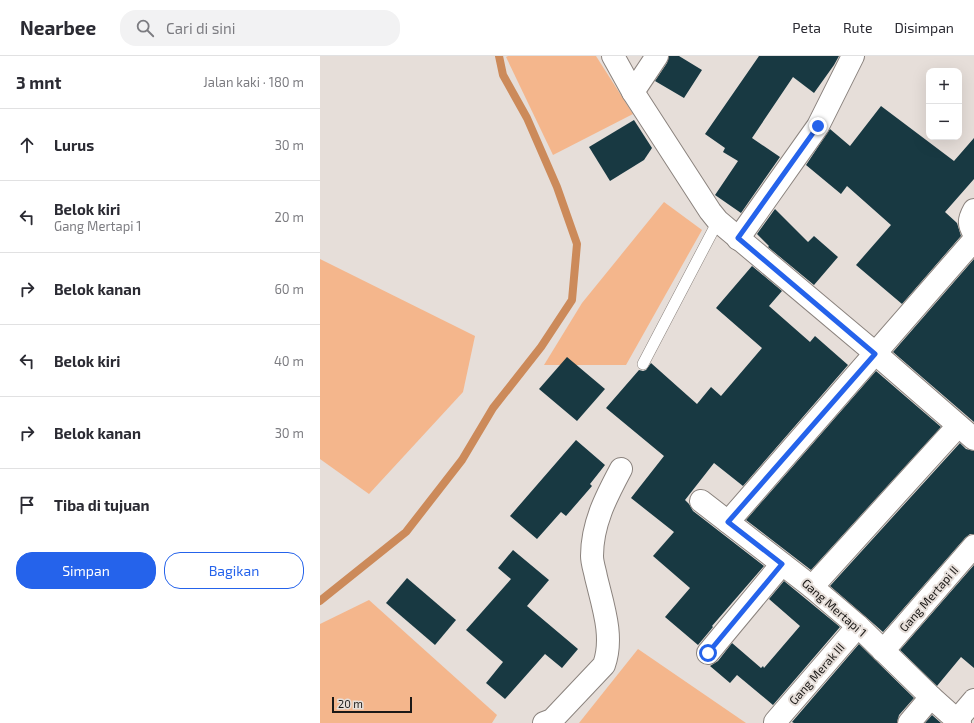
<!DOCTYPE html>
<html lang="id">
<head>
<meta charset="utf-8">
<style>
  body { margin:0; font-family:"Exo 2",sans-serif; background:#f2f2f3; color:#2b2b33 }
  .controls { position:absolute; right:12px; top:12px; display:grid; overflow:hidden; border-radius:8px; box-shadow:0 4px 16px #0002 }
  .controls button { width:36px; height:36px; display:grid; place-items:center; padding:0; border:0; border-bottom:1px solid #e1e1e2; background:#fff; color:#2b2b33; font:20px sans-serif }
  .scale { position:absolute; left:12px; bottom:10px; width:80px; box-sizing:border-box; padding-left:4px; border:2px solid #1b1917; border-top:0; font-size:11px; line-height:14px; white-space:nowrap; color:#1b1917; -webkit-text-stroke:3px #e6ded9; paint-order:stroke }
  .stop { position:absolute; width:12px; height:12px; margin:-9px; border:3px solid #2563eb; border-radius:50%; background:#fff }
  .stop.end { background:#2563eb; border-color:#fff; box-shadow:0 1px 4px #0008 }
  .list { margin:0; padding:0; list-style:none }
  h2 { display:flex; justify-content:space-between; align-items:center; height:52px; margin:0; padding:0 16px; font-size:17px }
  h2 small { font-size:13px; font-weight:400; color:#7c7c81 }
  .list li { display:grid; grid-template-columns:26px 1fr auto; gap:12px; align-items:center; box-sizing:border-box; height:72px; padding:0 16px; border-top:1px solid #e1e1e2 }
  .list b { display:block; font-size:15px; white-space:nowrap }
  .list p { margin:0; font-size:13px; white-space:nowrap; color:#7c7c81 }
  .list em { font-size:13px; font-style:normal; color:#7c7c81 }
  .actions { display:flex; gap:8px; padding:12px 16px }
  .actions a { flex:1; padding:9px 0; border:1px solid #2563eb; border-radius:16px; text-align:center; font-size:14px; color:#2563eb }
  .actions .main { background:#2563eb; color:#fff }
  .icon { flex:none; width:22px; height:22px; fill:none; stroke:currentColor; stroke-width:2; stroke-linecap:round; stroke-linejoin:round }
  .map { position:relative; flex:none; width:654px; height:667px; overflow:hidden }
  header { display:flex; align-items:center; gap:24px; box-sizing:border-box; height:56px; padding:0 20px; background:#fff; border-bottom:1px solid #e1e1e2 }
  header strong { font-size:19px }
  nav { display:flex; gap:22px; margin-inline-start:auto; font-size:14px }
  .search { width:280px; height:36px; background:#f2f2f3; display:flex; align-items:center; gap:10px; box-sizing:border-box; padding:0 14px; border-radius:16px; color:#7c7c81; font-size:15px }
  main { display:flex }
  aside { flex:1; background:#fff }
  .map>svg:first-child { display:block }
  .green { fill:#f4b68c }
  .lines { fill:none; stroke-linecap:round; stroke-linejoin:round }
  .stream { stroke:#cc8a5a; stroke-width:8 }
  .building { fill:#183942 }
  .lane-casing { stroke:#8b837e; stroke-width:12 }
  .street-casing { stroke:#8b837e; stroke-width:24 }
  .lane { stroke:#fff; stroke-width:11 }
  .street { stroke:#fff; stroke-width:22 }
  .route { stroke:#2563eb; stroke-width:5 }
  .labels { text-anchor:middle; stroke-width:4; stroke-linejoin:round; paint-order:stroke }
  .street-label { font-size:12px; fill:#1b1917; stroke:#e6ded9 }
</style>
</head>
<body>
<header>
<strong>Nearbee</strong>
<div class="search"><svg class="icon" aria-label="search" viewBox="0 0 24 24"><circle cx="10" cy="10" r="6"/><path d="M15 15l6 6"/></svg>Cari di sini</div>
<nav><a>Peta</a><a>Rute</a><a>Disimpan</a></nav>
</header>
<main>
<aside>
<h2>3 mnt<small>Jalan kaki · 180 m</small></h2>
<ul class="list">
<li><svg class="icon" aria-label="ahead" viewBox="0 0 24 24"><path d="M12 20V5M6 11l6-6 6 6"/></svg><div><b>Lurus</b></div><em>30 m</em></li>
<li><svg class="icon" aria-label="left" viewBox="0 0 24 24"><path d="M17 20v-9H6M10 6l-5 5 5 5"/></svg><div><b>Belok kiri</b><p>Gang Mertapi 1</p></div><em>20 m</em></li>
<li><svg class="icon" aria-label="right" viewBox="0 0 24 24"><path d="M7 20v-9h11M14 6l5 5-5 5"/></svg><div><b>Belok kanan</b></div><em>60 m</em></li>
<li><svg class="icon" aria-label="left" viewBox="0 0 24 24"><path d="M17 20v-9H6M10 6l-5 5 5 5"/></svg><div><b>Belok kiri</b></div><em>40 m</em></li>
<li><svg class="icon" aria-label="right" viewBox="0 0 24 24"><path d="M7 20v-9h11M14 6l5 5-5 5"/></svg><div><b>Belok kanan</b></div><em>30 m</em></li>
<li><svg class="icon" aria-label="arrive" viewBox="0 0 24 24"><path d="M6 21V4h12l-3 4 3 4H6"/></svg><div><b>Tiba di tujuan</b></div></li>
</ul>
<div class="actions"><a class="main">Simpan</a><a>Bagikan</a></div>
</aside>
<div class="map">
<svg width="654" height="667" viewBox="0 0 654 667">
  <rect width="100%" height="100%" fill="#e6ded9"/>
  <g class="green">
    <path d="M 188,0 L 276,0 L 313,58 L 233,99 L 186,1 Z"/>
    <path d="M 344,146 L 382,174 L 306,309 L 224,309 L 262,247 Z"/>
    <path d="M 0,203 L 155,280 L 143,336 L 49,438 L 0,403 Z"/>
    <path d="M 49,544 L 177,659 L 172,667 L 0,667 L 0,568 Z"/>
    <path d="M 318,593 L 426,667 L 259,667 Z"/>
  </g>
  <g class="lines">
    <path class="stream" d="M 0,545 L 86,476 L 142,404 L 173,352 L 221,291 L 252,244 L 257,188 L 237,131 L 207,62 L 183,19 L 179,0"/>
  </g>
  <g class="building">
    <path d="M 349,0 L 359,0 L 382,14 L 364,42 L 335,25 L 347,7 Z"/>
    <path d="M 439,0 L 519,0 L 514,9 L 494,37 L 473,21 L 432,82 L 460,101 L 421,157 L 395,139 L 418,105 L 403,96 L 405,92 L 385,78 Z"/>
    <path d="M 561,50 L 634,105 L 654,82 L 654,123 L 625,156 L 637,167 L 641,180 L 582,248 L 536,209 L 571,169 L 527,130 L 521,138 L 486,109 L 510,73 L 530,90 Z"/>
    <path d="M 314,64 L 332,92 L 324,104 L 290,125 L 269,91 Z"/>
    <path d="M 455,153 L 488,186 L 494,180 L 518,201 L 494,229 L 448,191 L 449,190 L 437,178 Z"/>
    <path d="M 654,203 L 654,366 L 573,296 Z"/>
    <path d="M 432,210 L 462,235 L 449,250 L 490,286 L 495,280 L 528,309 L 423,430 L 394,407 L 365,444 L 369,448 L 373,455 L 444,510 L 392,570 L 393,571 L 378,589 L 345,561 L 370,532 L 333,500 L 354,476 L 311,442 L 344,400 L 286,352 L 319,314 L 323,315 L 326,314 L 331,307 L 377,348 L 391,331 L 401,340 L 442,292 L 396,252 Z"/>
    <path d="M 247,301 L 285,333 L 257,365 L 219,333 Z"/>
    <path d="M 556,315 L 621,371 L 491,514 L 426,464 Z"/>
    <path d="M 256,384 L 285,409 L 270,428 L 272,430 L 246,460 L 241,456 L 217,483 L 190,460 Z"/>
    <path d="M 640,387 L 646,393 L 654,395 L 654,478 L 650,478 L 645,482 L 563,576 L 546,561 L 510,530 Z"/>
    <path d="M 193,494 L 229,524 L 207,550 L 258,593 L 242,612 L 225,598 L 185,643 L 166,627 L 183,606 L 146,574 L 191,523 L 178,512 Z"/>
    <path d="M 654,509 L 654,612 L 641,601 L 617,630 L 580,594 Z"/>
    <path d="M 87,522 L 136,564 L 115,589 L 66,547 Z"/>
    <path d="M 464,525 L 520,571 L 453,649 L 417,619 L 410,627 L 390,610 L 398,605 L 412,587 L 441,612 L 443,610 L 444,612 L 480,570 L 449,543 Z"/>
    <path d="M 539,588 L 594,642 L 579,659 L 577,667 L 474,667 L 472,666 Z"/>
    <path d="M 612,659 L 621,667 L 605,667 Z"/>
  </g>
  <g class="lines">
    <g class="lane-casing">
      <path id="lane" d="M 323,308 L 398,165"/>
    </g>
    <g class="street-casing">
      <g id="street">
        <path d="M 293,0 L 313,36 L 390,155 L 398,165 L 555,297 L 654,383"/>
        <path d="M 313,36 L 337,0"/>
        <path d="M 654,154 C 649,163 648,168 654,177"/>
        <path d="M 418,183 L 498,70 L 533,0"/>
        <path d="M 381,445 L 492,531 L 538,570 L 611,641 L 640,667"/>
        <path d="M 408,466 L 654,184"/>
        <path d="M 492,531 L 638,370"/>
        <path d="M 563,595 L 654,490"/>
        <path d="M 388,597 L 462,508"/>
        <path d="M 637,664 L 654,644"/>
        <path d="M 455,666 L 538,570"/>
        <path d="M 224,667 L 232,664 L 284,609 C 294,581 283,550 276,521 C 275,515 272,507 272,500 C 272,468 286,441 301,413"/>
        <path d="M 589,667 L 611,641"/>
      </g>
    </g>
    <use href="#lane" class="lane"/>
    <use href="#street" class="street"/>
  </g>
  <g class="lines">
    <path class="route" d="M 388,597 L 462,508 L 408,466 L 555,298 L 418,182 L 498,70"/>
  </g>
  <g class="labels">
    <g class="street-label">
      <text transform="translate(609 543) rotate(-49)" y="4">Gang Mertapi II</text>
      <text transform="translate(514 552) rotate(41)" y="4">Gang Mertapi 1</text>
      <text transform="translate(497 618) rotate(-49)" y="4">Gang Merak III</text>
    </g>
  </g>
</svg>
<div class="controls">
<button>+</button>
<button>−</button>
</div>
<div class="scale">20 m</div>
<div class="stop" style="left:388px;top:597px"></div>
<div class="stop end" style="left:498px;top:70px"></div>
</div>
</main>
</body>
</html>
